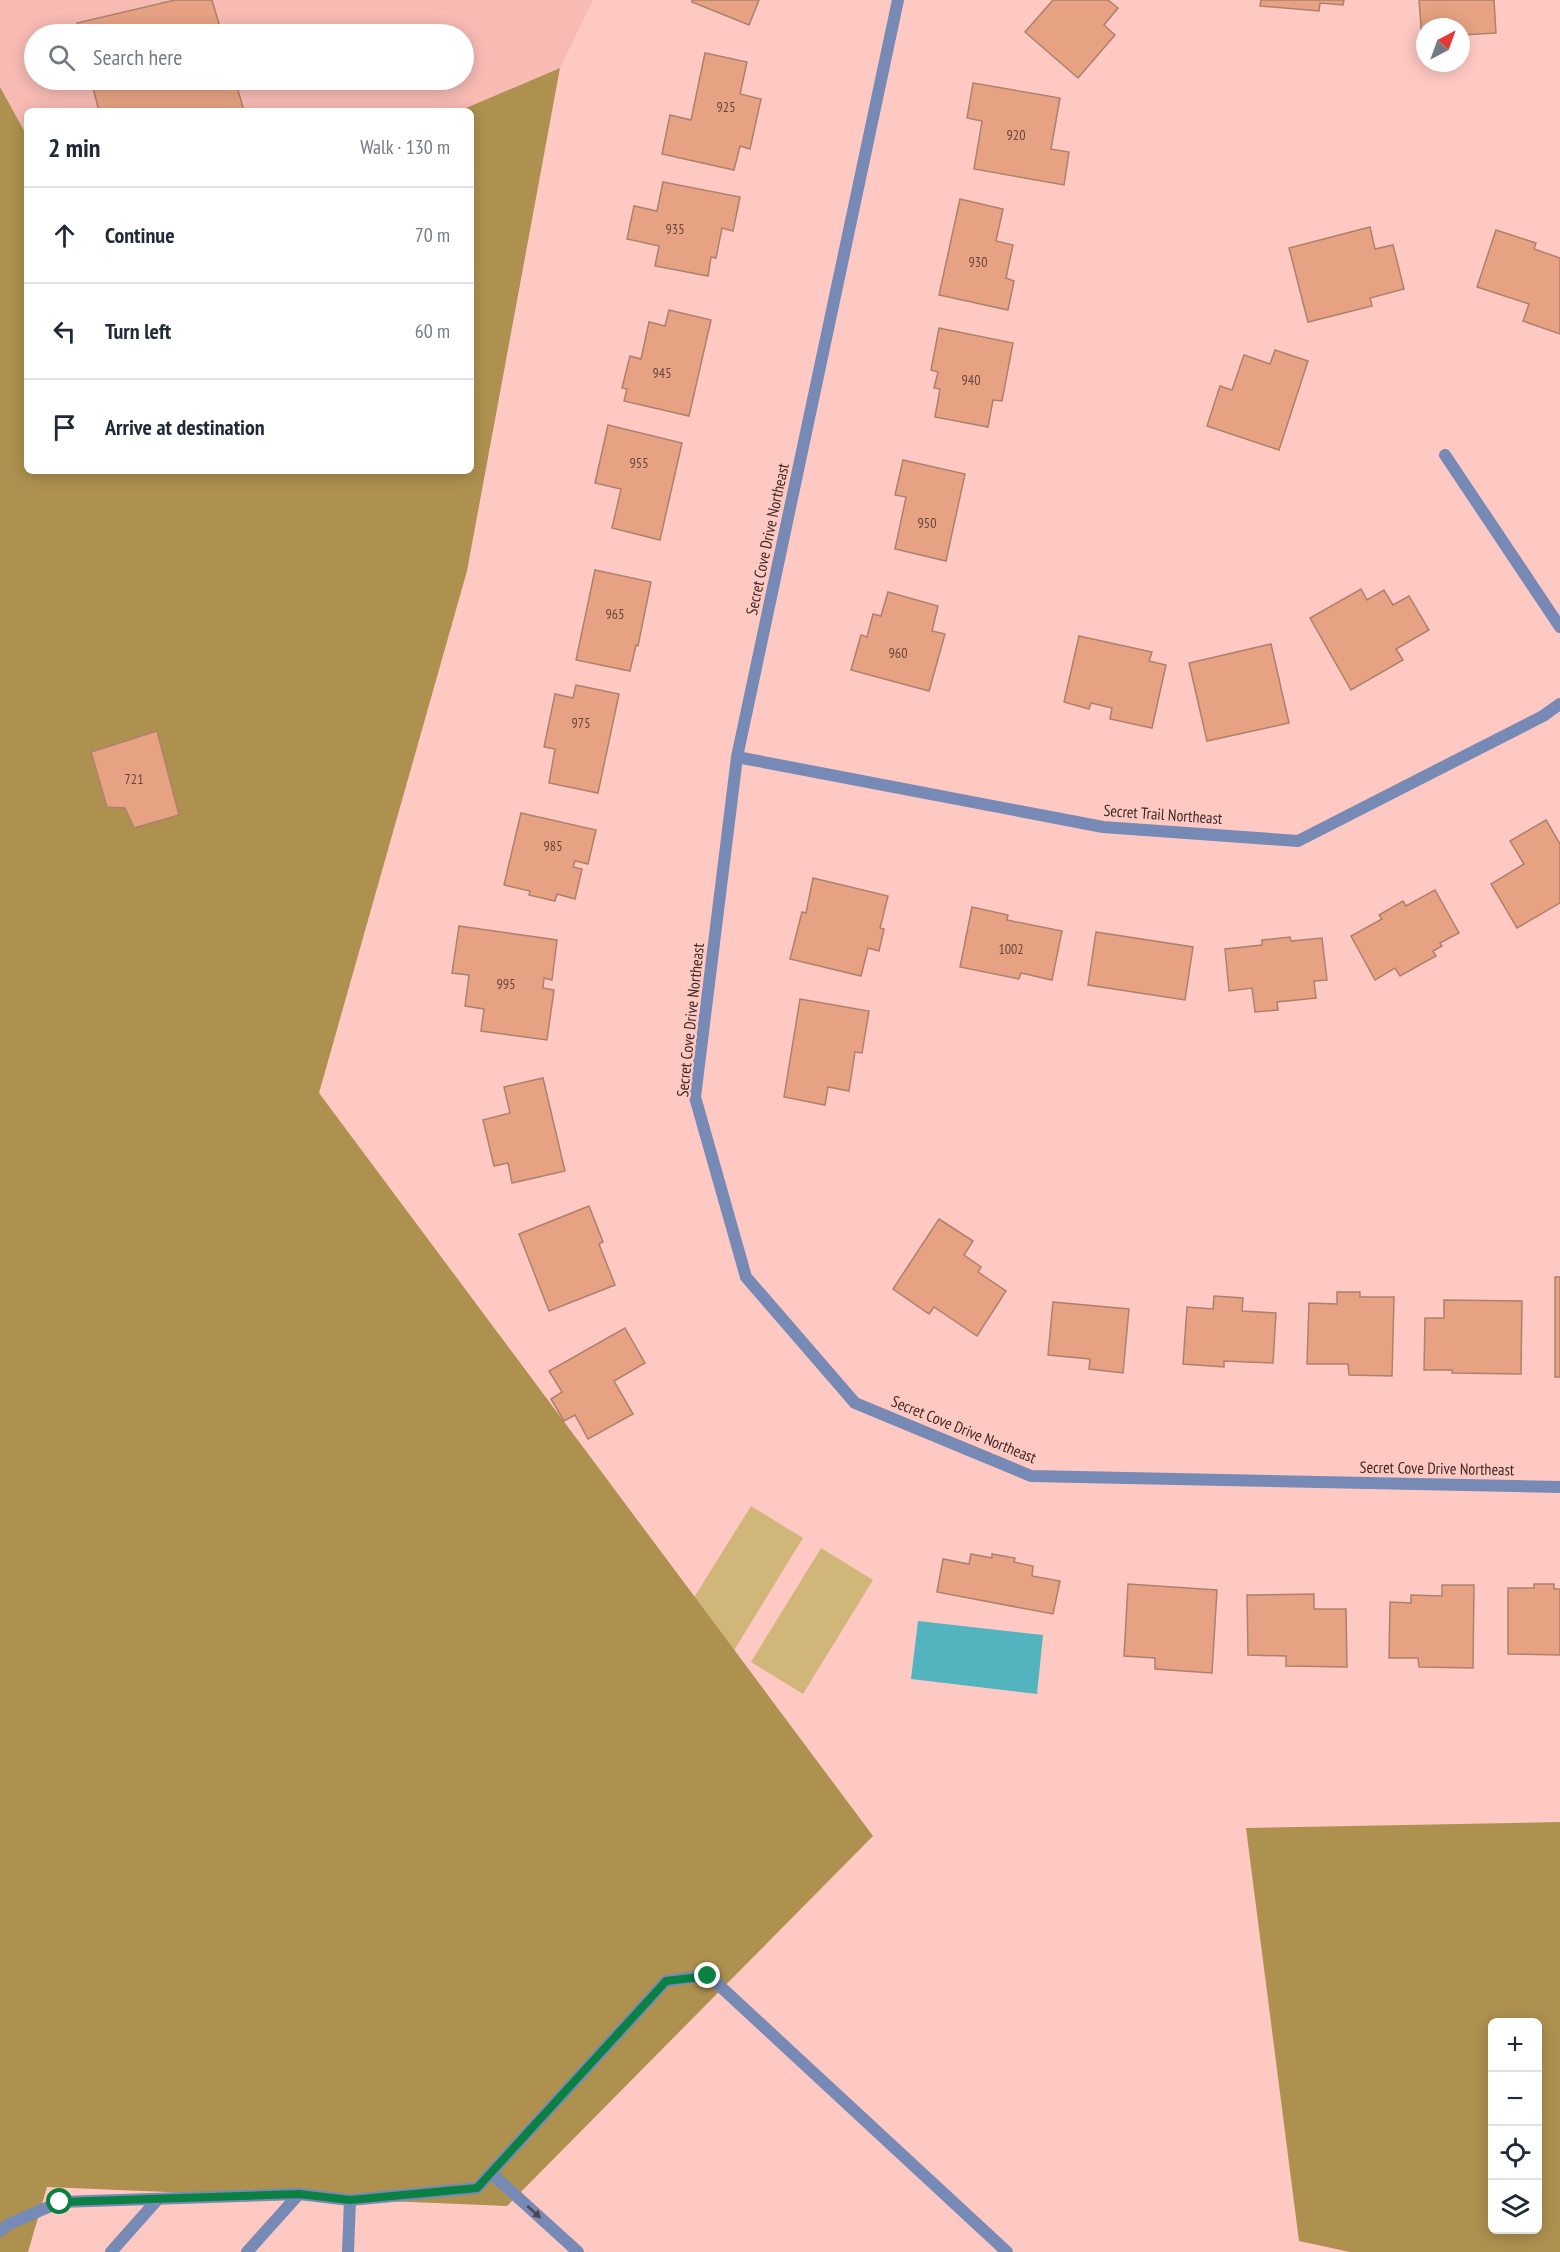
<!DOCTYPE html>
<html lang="en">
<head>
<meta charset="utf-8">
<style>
  body { margin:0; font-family:"PT Sans Narrow",sans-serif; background:#f6f6f7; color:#1f2937 }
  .controls { position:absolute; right:18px; bottom:18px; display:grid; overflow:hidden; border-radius:9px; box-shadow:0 3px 15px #0003 }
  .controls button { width:54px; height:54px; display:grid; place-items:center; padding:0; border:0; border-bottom:2px solid #e0e1e3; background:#fff; color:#1f2937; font:30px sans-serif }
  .compass { position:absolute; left:1416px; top:18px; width:54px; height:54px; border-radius:50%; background:#fff; box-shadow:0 3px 15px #0003; rotate:41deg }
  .stop { position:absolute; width:18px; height:18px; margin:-14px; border:4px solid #0b8043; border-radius:50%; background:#fff }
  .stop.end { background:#0b8043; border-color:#fff; box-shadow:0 2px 6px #0008 }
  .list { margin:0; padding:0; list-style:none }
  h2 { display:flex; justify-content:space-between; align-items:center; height:78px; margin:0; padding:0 24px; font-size:26px }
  h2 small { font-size:20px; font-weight:400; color:#747a83 }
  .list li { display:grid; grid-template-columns:39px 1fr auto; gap:18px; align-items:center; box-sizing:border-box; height:96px; padding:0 24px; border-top:2px solid #e0e1e3 }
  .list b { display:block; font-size:22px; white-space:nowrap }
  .list em { font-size:20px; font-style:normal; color:#747a83 }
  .icon { flex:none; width:33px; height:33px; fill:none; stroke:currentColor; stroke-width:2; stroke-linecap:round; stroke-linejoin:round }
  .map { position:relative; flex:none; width:1560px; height:2252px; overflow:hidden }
  .search { position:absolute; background:#fff; box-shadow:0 3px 15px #0003; left:24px; top:24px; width:450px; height:66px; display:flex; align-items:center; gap:15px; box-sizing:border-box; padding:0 21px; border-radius:33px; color:#747a83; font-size:22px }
  .panel { position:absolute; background:#fff; box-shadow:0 3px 15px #0003; left:24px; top:108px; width:450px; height:366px; border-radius:9px }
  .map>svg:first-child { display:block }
  .built { fill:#f7bbb4; fill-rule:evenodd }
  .green { fill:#d1b67a }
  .forest { fill:#ae914f; fill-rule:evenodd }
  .water { fill:#53b4c0 }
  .building { fill:#e6a282; stroke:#ad816d; stroke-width:1.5 }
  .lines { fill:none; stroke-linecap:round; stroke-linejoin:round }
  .service { stroke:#778ab5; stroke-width:12 }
  .minor { stroke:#778ab5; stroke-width:12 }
  .oneway { fill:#4e4551 }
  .route { stroke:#0b8043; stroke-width:8 }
  .labels { text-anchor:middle; stroke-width:5; stroke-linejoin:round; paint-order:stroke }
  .number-label { font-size:14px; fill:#67463d }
  .street-label { font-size:16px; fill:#3d2826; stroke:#ffc9c3 }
</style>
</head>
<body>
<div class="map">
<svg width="1560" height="2252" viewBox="0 0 1560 2252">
  <rect width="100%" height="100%" fill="#ffc9c3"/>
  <path class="built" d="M 0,0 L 593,0 L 560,68 L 459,111 L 27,111 L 27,136 L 0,87 ZM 34,34 L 464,34 L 464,80 L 34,80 Z"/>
  <g class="green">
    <path d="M 751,1506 L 803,1538 L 733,1652 L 680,1620 Z"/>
    <path d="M 821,1548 L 873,1580 L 803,1694 L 751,1662 Z"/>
  </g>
  <g class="forest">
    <path d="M 560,68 L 467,571 L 319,1093 L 873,1836 L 507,2206 L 47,2187 L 28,2252 L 0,2252 L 0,87 L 27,136 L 27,471 L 471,471 L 471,111 L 459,111 Z"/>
    <path d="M 1560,1822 L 1560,2252 L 1350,2252 L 1299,2241 L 1246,1828 ZM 1492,2022 L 1538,2022 L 1538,2230 L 1492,2230 Z"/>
  </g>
  <path class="water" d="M 918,1621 L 1043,1635 L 1037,1694 L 911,1679 Z"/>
  <g class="building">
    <path d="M 175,0 L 212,0 L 222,34 L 80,34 L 77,23 Z"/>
    <path d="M 692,0 L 759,0 L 749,25 L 692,2 Z"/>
    <path d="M 1053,0 L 1108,0 L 1118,8 L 1104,25 L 1115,35 L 1078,78 L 1025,32 Z"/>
    <path d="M 1261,0 L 1344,0 L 1343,5 L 1320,3 L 1319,11 L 1260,6 Z"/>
    <path d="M 1419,0 L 1494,0 L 1496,33 L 1461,35 L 1461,27 L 1425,27 L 1425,38 L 1422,38 Z"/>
    <path d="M 705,53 L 747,62 L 740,94 L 761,99 L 750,149 L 740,146 L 734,170 L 662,154 L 670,115 L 691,120 Z"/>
    <path d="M 91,80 L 235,80 L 244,111 L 99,111 Z"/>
    <path d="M 973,83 L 1060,98 L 1051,149 L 1069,152 L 1064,185 L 974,169 L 982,121 L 967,118 Z"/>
    <path d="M 663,182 L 740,197 L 733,231 L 722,228 L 716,258 L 711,257 L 708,276 L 655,266 L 659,246 L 627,239 L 634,206 L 657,211 Z"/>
    <path d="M 960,199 L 1003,209 L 996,241 L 1013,245 L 1006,278 L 1014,281 L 1008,310 L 939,295 Z"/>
    <path d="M 1370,227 L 1375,249 L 1393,245 L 1404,289 L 1370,298 L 1372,306 L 1308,322 L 1289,248 Z"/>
    <path d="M 1496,230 L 1536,243 L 1534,249 L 1560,258 L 1560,334 L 1523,321 L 1529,304 L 1477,287 Z"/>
    <path d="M 669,310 L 711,320 L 689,416 L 624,401 L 627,389 L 622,388 L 630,356 L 641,359 L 649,322 L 665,326 Z"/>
    <path d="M 939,328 L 1013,343 L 1002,401 L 993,400 L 988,427 L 935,417 L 940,389 L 934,388 L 938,372 L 931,370 Z"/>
    <path d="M 1275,350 L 1308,361 L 1279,450 L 1207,426 L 1220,386 L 1232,390 L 1244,355 L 1270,364 Z"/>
    <path d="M 608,425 L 682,443 L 660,540 L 612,528 L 621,489 L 595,483 Z"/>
    <path d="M 903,460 L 965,474 L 946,561 L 895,549 L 906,497 L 895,495 Z"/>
    <path d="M 595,570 L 651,582 L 638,646 L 636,645 L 630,671 L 576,660 Z"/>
    <path d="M 1361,589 L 1367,600 L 1384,590 L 1393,605 L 1409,596 L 1429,630 L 1396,649 L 1403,660 L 1351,690 L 1310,618 Z"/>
    <path d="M 888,592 L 938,606 L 932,631 L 945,634 L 929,691 L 851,670 L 861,635 L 867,637 L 873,614 L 881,616 Z"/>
    <path d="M 1079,636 L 1152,652 L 1149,661 L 1166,665 L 1152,728 L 1110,719 L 1112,708 L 1091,703 L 1089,709 L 1064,702 Z"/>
    <path d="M 1271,644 L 1289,723 L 1207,741 L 1189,663 Z"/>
    <path d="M 576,685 L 619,694 L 598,793 L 549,783 L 555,749 L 544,747 L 555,694 L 573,698 Z"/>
    <path d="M 157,731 L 179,815 L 134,828 L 125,808 L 107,807 L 91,752 Z"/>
    <path d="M 521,813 L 596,830 L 588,864 L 575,861 L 573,867 L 582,869 L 575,899 L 557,894 L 555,901 L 529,895 L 530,891 L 504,885 Z"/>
    <path d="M 1546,820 L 1560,844 L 1560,903 L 1517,928 L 1491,884 L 1524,864 L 1510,841 Z"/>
    <path d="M 813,878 L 888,896 L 880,928 L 884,929 L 879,951 L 868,948 L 861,976 L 790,959 L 802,912 L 806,913 Z"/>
    <path d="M 1435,890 L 1459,933 L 1440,943 L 1442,946 L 1433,951 L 1436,956 L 1400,976 L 1395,968 L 1375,980 L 1351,936 L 1382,919 L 1379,915 L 1403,901 L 1406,906 Z"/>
    <path d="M 972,907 L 1008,915 L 1007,920 L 1062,931 L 1052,980 L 1021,973 L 1019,979 L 960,967 Z"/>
    <path d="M 459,926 L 557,940 L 552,980 L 544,978 L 543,988 L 554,990 L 547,1040 L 481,1031 L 484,1009 L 465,1006 L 469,975 L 452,973 Z"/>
    <path d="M 1096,932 L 1193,947 L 1185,1000 L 1088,985 Z"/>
    <path d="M 1290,937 L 1291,941 L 1322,938 L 1327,980 L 1314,981 L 1316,998 L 1277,1002 L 1278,1010 L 1255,1012 L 1252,988 L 1229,991 L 1225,949 L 1262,945 L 1262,940 Z"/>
    <path d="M 800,999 L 869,1011 L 862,1053 L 855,1052 L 849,1091 L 828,1087 L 825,1105 L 784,1097 Z"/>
    <path d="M 543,1078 L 565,1171 L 512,1183 L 508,1163 L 494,1166 L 483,1120 L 510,1113 L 504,1087 Z"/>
    <path d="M 589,1206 L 603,1242 L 599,1244 L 615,1285 L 549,1311 L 519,1234 Z"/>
    <path d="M 939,1219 L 973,1241 L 964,1255 L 981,1267 L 978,1272 L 1006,1291 L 977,1336 L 934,1307 L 929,1314 L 893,1289 Z"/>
    <rect x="1555" y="1277" width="5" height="100"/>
    <path d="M 1337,1292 L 1360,1292 L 1360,1297 L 1394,1297 L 1392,1376 L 1349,1375 L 1348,1364 L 1307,1364 L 1309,1303 L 1337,1304 Z"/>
    <path d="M 1214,1296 L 1243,1298 L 1242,1311 L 1276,1313 L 1273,1363 L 1224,1361 L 1224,1367 L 1183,1364 L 1187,1307 L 1213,1309 Z"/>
    <path d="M 1444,1300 L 1522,1301 L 1521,1374 L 1452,1373 L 1452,1370 L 1424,1370 L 1425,1318 L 1444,1318 Z"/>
    <path d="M 1053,1302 L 1129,1309 L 1123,1373 L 1089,1369 L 1090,1359 L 1048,1355 Z"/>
    <path d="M 625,1328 L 645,1363 L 614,1381 L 633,1414 L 588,1439 L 575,1415 L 564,1421 L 551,1399 L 562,1392 L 549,1371 Z"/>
    <path d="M 971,1554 L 992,1558 L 992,1554 L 1015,1558 L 1014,1562 L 1033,1566 L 1032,1576 L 1060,1581 L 1053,1614 L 937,1592 L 943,1559 L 969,1564 Z"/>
    <path d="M 1128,1584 L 1217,1590 L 1212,1673 L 1155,1669 L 1155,1658 L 1124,1656 Z"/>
    <path d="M 1534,1584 L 1554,1584 L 1554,1589 L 1560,1589 L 1560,1655 L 1508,1654 L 1508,1588 L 1534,1588 Z"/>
    <path d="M 1442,1585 L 1474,1585 L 1473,1668 L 1419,1667 L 1418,1658 L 1389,1658 L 1390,1602 L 1411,1603 L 1411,1595 L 1442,1596 Z"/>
    <path d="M 1314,1594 L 1314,1609 L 1346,1609 L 1347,1667 L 1286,1666 L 1286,1656 L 1248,1655 L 1247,1595 Z"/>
  </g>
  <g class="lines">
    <g class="service">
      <path d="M 491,2173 L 578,2252"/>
      <path d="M 0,2231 L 9,2224 L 60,2202 L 299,2194 L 350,2200 L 477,2188 L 666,1981 L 708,1975 L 1007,2252"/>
      <path d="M 111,2252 L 158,2199"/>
      <path d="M 247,2252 L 299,2194"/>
      <path d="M 348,2252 L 350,2200"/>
    </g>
    <g class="minor">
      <path d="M 898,0 L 737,757 L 695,1097 L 746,1277 L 855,1403 L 1031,1476 L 1560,1487"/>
      <path d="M 1445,455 L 1560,627"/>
      <path d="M 737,757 L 1103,827 L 1298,841 L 1543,716 L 1560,704"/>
    </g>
  </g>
  <defs><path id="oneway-solid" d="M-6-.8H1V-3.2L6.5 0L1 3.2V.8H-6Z" transform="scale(1.5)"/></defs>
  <use class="oneway" href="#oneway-solid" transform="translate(534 2212) rotate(42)"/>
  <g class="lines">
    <path class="route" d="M 60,2202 L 299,2194 L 350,2200 L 477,2188 L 666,1981 L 708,1976"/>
  </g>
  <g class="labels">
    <g class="number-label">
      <text x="726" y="112">925</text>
      <text x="1016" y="140">920</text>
      <text x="675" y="234">935</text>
      <text x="978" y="267">930</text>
      <text x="662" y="378">945</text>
      <text x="971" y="385">940</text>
      <text x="639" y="468">955</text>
      <text x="927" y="528">950</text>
      <text x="615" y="619">965</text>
      <text x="898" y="658">960</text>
      <text x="581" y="728">975</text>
      <text x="134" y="784">721</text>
      <text x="553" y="851">985</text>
      <text x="1011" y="954">1002</text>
      <text x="506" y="989">995</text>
    </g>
    <g class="street-label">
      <text transform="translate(767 539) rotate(-78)" y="6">Secret Cove Drive Northeast</text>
      <text transform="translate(1163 814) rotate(4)" y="6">Secret Trail Northeast</text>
      <text transform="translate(690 1020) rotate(-84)" y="6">Secret Cove Drive Northeast</text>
      <text transform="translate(964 1429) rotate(22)" y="6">Secret Cove Drive Northeast</text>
      <text transform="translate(1437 1468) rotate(1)" y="6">Secret Cove Drive Northeast</text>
    </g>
  </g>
</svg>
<div class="controls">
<button>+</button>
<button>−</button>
<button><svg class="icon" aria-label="locate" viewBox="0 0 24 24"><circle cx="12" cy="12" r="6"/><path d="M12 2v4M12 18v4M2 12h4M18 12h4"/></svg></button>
<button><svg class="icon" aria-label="layers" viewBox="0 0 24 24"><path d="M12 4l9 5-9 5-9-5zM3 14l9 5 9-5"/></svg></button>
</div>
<svg class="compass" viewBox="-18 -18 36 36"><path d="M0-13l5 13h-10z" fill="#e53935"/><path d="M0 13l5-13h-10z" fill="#747a83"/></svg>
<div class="stop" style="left:60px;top:2202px"></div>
<div class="stop end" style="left:708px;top:1976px"></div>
<div class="search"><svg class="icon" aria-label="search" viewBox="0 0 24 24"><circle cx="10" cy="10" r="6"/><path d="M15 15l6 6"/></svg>Search here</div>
<section class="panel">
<h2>2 min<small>Walk · 130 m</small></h2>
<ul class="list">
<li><svg class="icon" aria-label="ahead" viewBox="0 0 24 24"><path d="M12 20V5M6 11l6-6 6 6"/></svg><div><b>Continue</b></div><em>70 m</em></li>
<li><svg class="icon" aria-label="left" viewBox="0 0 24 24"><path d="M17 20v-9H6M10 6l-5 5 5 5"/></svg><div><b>Turn left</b></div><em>60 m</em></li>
<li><svg class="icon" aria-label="arrive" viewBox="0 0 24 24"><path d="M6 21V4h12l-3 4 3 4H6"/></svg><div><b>Arrive at destination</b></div></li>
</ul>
</section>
</div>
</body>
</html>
